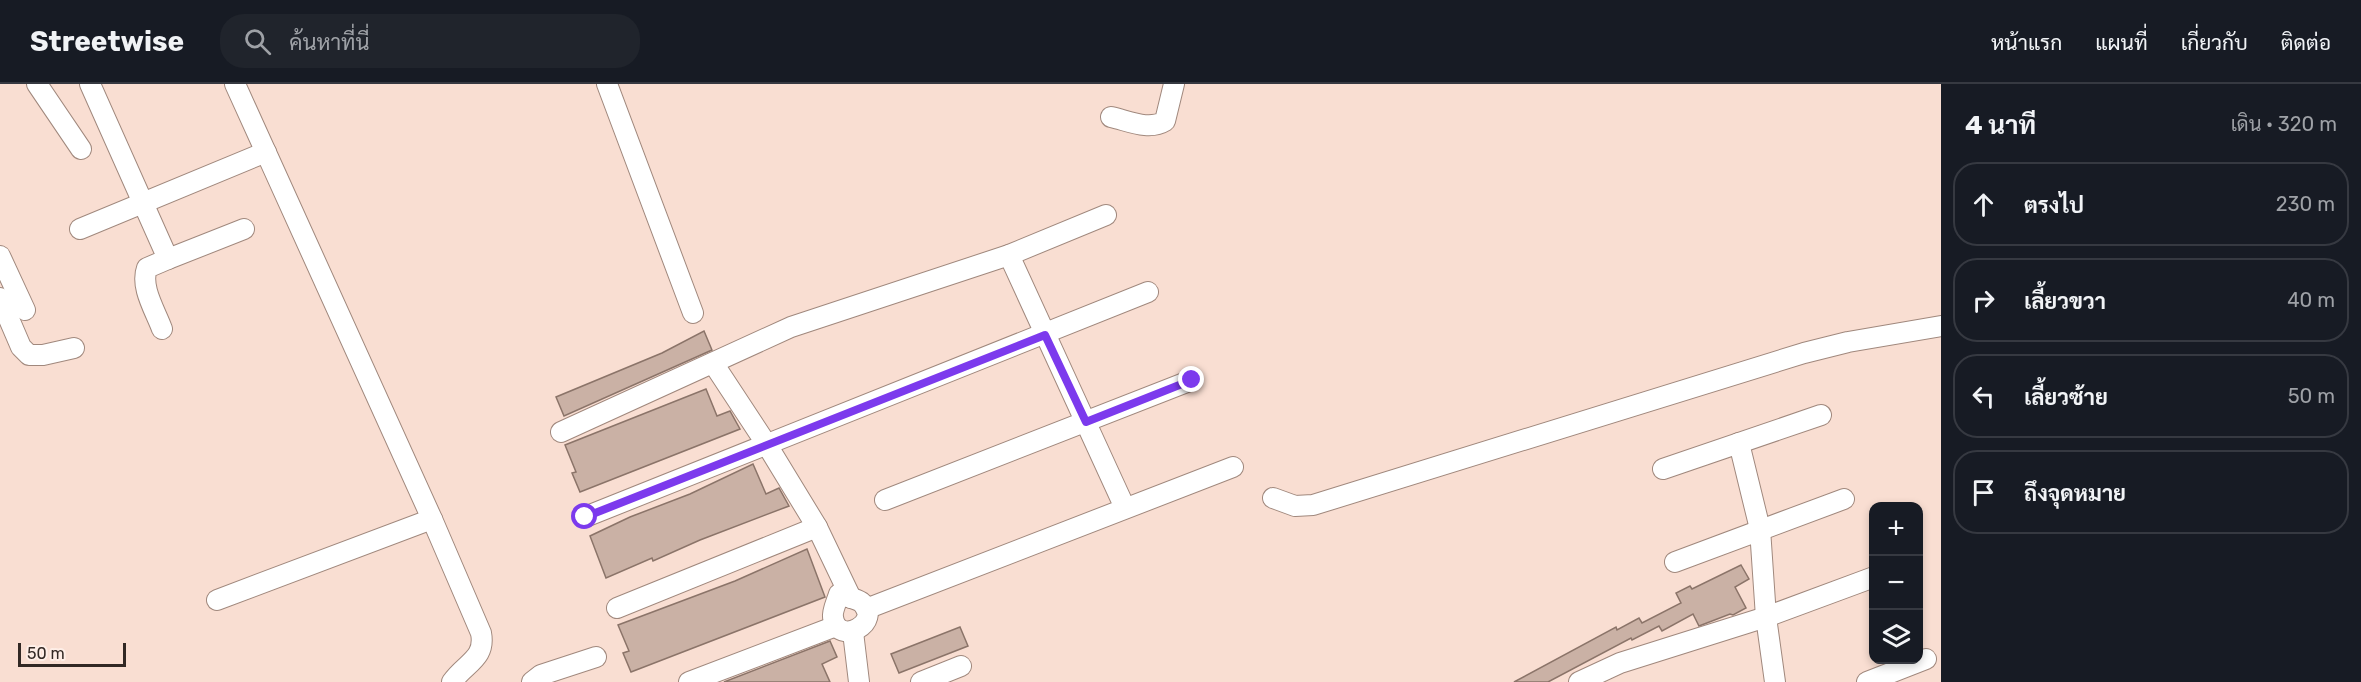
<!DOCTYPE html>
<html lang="th">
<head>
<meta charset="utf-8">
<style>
  body { margin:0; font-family:Rubik,Sarabun,sans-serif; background:#20242c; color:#f1f3f6 }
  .controls { position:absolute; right:18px; bottom:18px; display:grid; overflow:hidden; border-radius:12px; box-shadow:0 3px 9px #0003 }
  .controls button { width:54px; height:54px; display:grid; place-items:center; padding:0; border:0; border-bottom:2px solid #363941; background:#171b24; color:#f1f3f6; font:30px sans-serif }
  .scale { position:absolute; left:18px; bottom:15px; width:108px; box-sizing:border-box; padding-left:6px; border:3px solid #322824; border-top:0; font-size:16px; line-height:21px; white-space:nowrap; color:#322824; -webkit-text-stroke:4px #feeee7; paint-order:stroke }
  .stop { position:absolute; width:18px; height:18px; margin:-14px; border:4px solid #7c3aed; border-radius:50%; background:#fff }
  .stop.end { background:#7c3aed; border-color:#fff; box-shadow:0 2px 6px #0008 }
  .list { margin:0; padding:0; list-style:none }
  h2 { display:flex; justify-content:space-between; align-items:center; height:78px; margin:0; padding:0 24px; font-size:26px }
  h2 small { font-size:20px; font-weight:400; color:#9ea1a6 }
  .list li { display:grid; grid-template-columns:39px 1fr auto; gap:18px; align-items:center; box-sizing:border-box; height:84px; margin:0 12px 12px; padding:0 12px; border:2px solid #363941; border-radius:24px }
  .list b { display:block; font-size:22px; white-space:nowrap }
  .list em { font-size:20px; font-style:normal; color:#9ea1a6 }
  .icon { flex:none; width:33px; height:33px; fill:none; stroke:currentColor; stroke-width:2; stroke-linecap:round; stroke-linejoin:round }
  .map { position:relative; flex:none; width:1941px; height:598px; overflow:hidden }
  header { display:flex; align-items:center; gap:36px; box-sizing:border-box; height:84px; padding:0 30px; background:#171b24; border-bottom:2px solid #363941 }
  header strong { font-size:28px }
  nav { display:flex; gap:33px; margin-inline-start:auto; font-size:21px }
  .search { width:420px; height:54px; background:#20242c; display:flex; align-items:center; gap:15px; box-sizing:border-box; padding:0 21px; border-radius:24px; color:#9ea1a6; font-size:22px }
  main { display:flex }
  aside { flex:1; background:#171b24 }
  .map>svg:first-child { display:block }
  .building { fill:#cab1a5; stroke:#8b7469; stroke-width:1.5 }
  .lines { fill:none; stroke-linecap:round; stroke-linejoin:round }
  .minor-casing { stroke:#a0887d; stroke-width:22 }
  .minor { stroke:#fff; stroke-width:20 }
  .route { stroke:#7c3aed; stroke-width:8 }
</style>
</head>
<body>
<header>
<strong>Streetwise</strong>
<div class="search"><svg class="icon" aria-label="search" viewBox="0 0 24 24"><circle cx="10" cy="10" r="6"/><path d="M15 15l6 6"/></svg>ค้นหาที่นี่</div>
<nav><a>หน้าแรก</a><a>แผนที่</a><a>เกี่ยวกับ</a><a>ติดต่อ</a></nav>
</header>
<main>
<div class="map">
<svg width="1941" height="598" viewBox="0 0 1941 598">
  <rect width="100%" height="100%" fill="#f9ded2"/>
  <g class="building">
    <path d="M 704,247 L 712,266 L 564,332 L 556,313 L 662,269 Z"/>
    <path d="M 706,305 L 717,332 L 730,327 L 740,345 L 580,408 L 572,389 L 576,388 L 565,361 Z"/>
    <path d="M 753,380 L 766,410 L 779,404 L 789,422 L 700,456 L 653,477 L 652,474 L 606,494 L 590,452 L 630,433 L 690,410 Z"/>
    <path d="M 807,465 L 825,513 L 631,588 L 623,569 L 629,567 L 618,541 L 735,497 Z"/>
    <path d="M 1741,481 L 1749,495 L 1735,503 L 1746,524 L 1733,531 L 1730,530 L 1699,542 L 1693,530 L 1662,547 L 1659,542 L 1632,556 L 1631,554 L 1548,598 L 1514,598 L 1616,543 L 1617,546 L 1639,534 L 1642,539 L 1681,519 L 1676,509 L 1690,502 L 1692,505 Z"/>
    <path d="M 960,543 L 968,562 L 899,589 L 891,570 Z"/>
    <path d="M 830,557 L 837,573 L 822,580 L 830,598 L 724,598 Z"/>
  </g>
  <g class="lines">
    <g class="minor-casing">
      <g id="minor">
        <path d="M 37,0 L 81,65"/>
        <path d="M 90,0 L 168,175 L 147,184 C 140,203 155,226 162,245"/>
        <path d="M 235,0 L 432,435 L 481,549 C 486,575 465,579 452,598"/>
        <path d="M 607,0 L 693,229"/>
        <path d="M 1111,33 C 1129,37 1149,47 1165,37 L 1174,0"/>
        <path d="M 80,145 L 266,68"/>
        <path d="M 1009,171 L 1125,424"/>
        <path d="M 0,172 L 25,226"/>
        <path d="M 168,175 L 244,145"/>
        <path d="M 0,214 L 21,263 L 29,271 L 43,271 L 74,264"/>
        <path d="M 713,279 L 767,361 L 817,443 L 851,514"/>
        <path d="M 561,348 L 791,243 L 1009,171 L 1106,131"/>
        <path d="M 1739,359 L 1760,445 L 1766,533 L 1775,598"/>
        <path d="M 1663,385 L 1821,331"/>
        <path d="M 1273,414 L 1295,422 L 1313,421 L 1804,269 L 1848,258 L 1941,242"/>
        <path d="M 885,416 L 1192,296"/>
        <path d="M 585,433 L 1148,208"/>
        <path d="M 1675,478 L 1844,415"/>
        <path d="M 839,510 C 845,513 855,514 861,518 C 885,538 837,564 833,533 C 832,527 837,517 839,510 Z"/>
        <path d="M 217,516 L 432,435"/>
        <path d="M 617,524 L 817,443"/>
        <path d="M 866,525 L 1233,383"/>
        <path d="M 853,548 L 859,598"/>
        <path d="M 532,598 L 541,591 L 596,573"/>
        <path d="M 689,598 L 836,542"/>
        <path d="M 921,598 L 961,582"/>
        <path d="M 1579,598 L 1620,579 L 1766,533 L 1874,493"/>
        <path d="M 1867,598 L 1926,575"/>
      </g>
    </g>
    <use href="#minor" class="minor"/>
  </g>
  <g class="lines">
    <path class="route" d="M 585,433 L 1045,251 L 1086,338 L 1192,296"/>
  </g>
</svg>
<div class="controls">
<button>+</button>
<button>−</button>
<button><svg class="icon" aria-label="layers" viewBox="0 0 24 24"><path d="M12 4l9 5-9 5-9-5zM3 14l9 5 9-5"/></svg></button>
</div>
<div class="scale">50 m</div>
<div class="stop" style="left:585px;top:433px"></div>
<div class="stop end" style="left:1192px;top:296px"></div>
</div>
<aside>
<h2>4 นาที<small>เดิน · 320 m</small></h2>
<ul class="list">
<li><svg class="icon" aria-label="ahead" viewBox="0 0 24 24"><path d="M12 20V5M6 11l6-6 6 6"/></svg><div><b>ตรงไป</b></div><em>230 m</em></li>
<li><svg class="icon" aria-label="right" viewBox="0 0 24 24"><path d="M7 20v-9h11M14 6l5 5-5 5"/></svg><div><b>เลี้ยวขวา</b></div><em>40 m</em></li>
<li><svg class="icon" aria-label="left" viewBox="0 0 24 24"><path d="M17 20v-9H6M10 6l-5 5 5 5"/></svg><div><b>เลี้ยวซ้าย</b></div><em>50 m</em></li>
<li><svg class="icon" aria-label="arrive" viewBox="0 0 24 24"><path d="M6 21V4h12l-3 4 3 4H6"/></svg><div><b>ถึงจุดหมาย</b></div></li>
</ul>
</aside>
</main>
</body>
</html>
